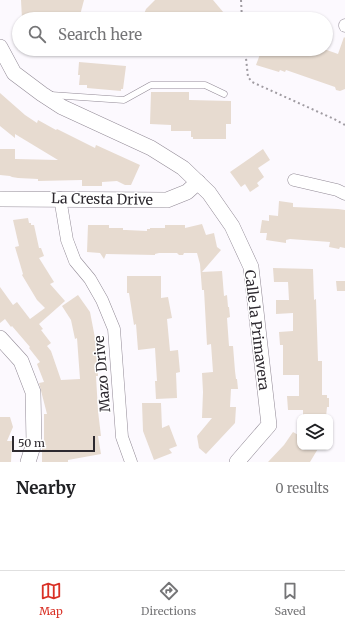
<!DOCTYPE html>
<html lang="en">
<head>
<meta charset="utf-8">
<style>
  body { margin:0; font-family:Merriweather,serif; background:#f2f2f2; color:#202124 }
  .controls { position:absolute; right:12px; bottom:12px; display:grid; overflow:hidden; border-radius:8px; box-shadow:0 1px 3px #0004 }
  .controls button { width:36px; height:36px; display:grid; place-items:center; padding:0; border:0; border-bottom:1px solid #e0e0e0; background:#fff; color:#202124; font:20px sans-serif }
  .scale { position:absolute; left:12px; bottom:10px; width:83px; box-sizing:border-box; padding-left:4px; border:2px solid #2d292f; border-top:0; font-size:11px; line-height:14px; white-space:nowrap; color:#2d292f; -webkit-text-stroke:3px #fff; paint-order:stroke }
  .list { margin:0; padding:0; list-style:none }
  h2 { display:flex; justify-content:space-between; align-items:center; height:52px; margin:0; padding:0 16px; font-size:17px }
  h2 small { font-size:13px; font-weight:400; color:#757577 }
  .icon { flex:none; width:22px; height:22px; fill:none; stroke:currentColor; stroke-width:2; stroke-linecap:round; stroke-linejoin:round }
  .map { position:relative; flex:none; width:345px; height:462px; overflow:hidden }
  .search { position:absolute; background:#fff; box-shadow:0 1px 3px #0004; left:12px; right:12px; top:12px; height:44px; display:flex; align-items:center; gap:10px; box-sizing:border-box; padding:0 14px; border-radius:22px; color:#757577; font-size:15px }
  .sheet { height:108px; background:#fff }
  nav { display:flex; justify-content:space-around; align-items:center; box-sizing:border-box; height:56px; border-top:1px solid #e0e0e0; background:#fff; font-size:11px; color:#757577 }
  nav a { display:grid; justify-items:center; gap:2px }
  nav .on { color:#d93025 }
  .map>svg:first-child { display:block }
  .building { fill:#e7dbd0 }
  .lines { fill:none; stroke-linecap:round; stroke-linejoin:round }
  .service-casing { stroke:#928a96; stroke-width:7 }
  .minor-casing { stroke:#928a96; stroke-width:13 }
  .tertiary-casing { stroke:#928a96; stroke-width:16 }
  .path { stroke:#a09ca2; stroke-width:2; stroke-dasharray:2 3; stroke-linecap:butt }
  .service { stroke:#fff; stroke-width:6 }
  .minor { stroke:#fff; stroke-width:12 }
  .tertiary { stroke:#fff; stroke-width:15 }
  .labels { text-anchor:middle; stroke-width:3; stroke-linejoin:round; paint-order:stroke }
  .street-label { font-size:14px; fill:#2d292f; stroke:#fff }
</style>
</head>
<body>
<div class="map">
<svg width="345" height="462" viewBox="0 0 345 462">
  <rect width="100%" height="100%" fill="#fcf9fe"/>
  <g class="building">
    <path d="M 21,0 L 84,0 L 79,19 L 22,19 Z"/>
    <path d="M 155,0 L 213,0 L 229,19 L 142,19 L 146,9 Z"/>
    <path d="M 344,37 L 345,38 L 345,89 L 340,91 L 336,90 L 335,87 L 286,70 L 285,72 L 280,70 L 279,72 L 256,65 L 262,49 L 324,49 L 338,54 Z"/>
    <path d="M 79,62 L 126,66 L 123,89 L 121,89 L 121,91 L 87,88 L 87,85 L 79,85 L 80,75 L 78,75 Z"/>
    <path d="M 151,92 L 189,92 L 189,100 L 231,101 L 231,124 L 226,124 L 226,139 L 193,139 L 193,137 L 191,137 L 191,131 L 171,131 L 171,125 L 150,124 Z"/>
    <path d="M 0,93 L 25,115 L 37,123 L 38,120 L 56,130 L 57,129 L 95,148 L 96,145 L 140,165 L 131,185 L 125,185 L 117,181 L 102,182 L 102,186 L 82,186 L 82,180 L 38,181 L 38,179 L 18,178 L 12,177 L 10,176 L 0,175 L 0,149 L 15,149 L 15,159 L 58,160 L 15,134 L 15,138 L 0,126 Z"/>
    <path d="M 263,149 L 270,160 L 258,168 L 264,177 L 257,183 L 259,186 L 250,192 L 245,184 L 241,187 L 230,172 Z"/>
    <path d="M 279,201 L 293,203 L 293,207 L 338,209 L 345,210 L 345,248 L 340,247 L 339,249 L 329,247 L 330,242 L 290,239 L 286,240 L 286,243 L 266,240 L 267,233 L 260,233 L 262,220 L 269,221 L 269,215 L 278,216 Z"/>
    <path d="M 28,218 L 29,223 L 31,223 L 31,225 L 34,225 L 39,248 L 41,248 L 44,256 L 39,258 L 54,282 L 50,284 L 65,301 L 39,324 L 43,329 L 41,330 L 51,343 L 47,346 L 51,351 L 61,380 L 80,379 L 77,338 L 75,339 L 71,320 L 62,306 L 78,295 L 90,312 L 95,338 L 96,338 L 98,376 L 96,376 L 98,411 L 101,436 L 98,436 L 101,454 L 68,460 L 68,462 L 42,462 L 42,447 L 44,445 L 44,414 L 47,414 L 39,383 L 44,382 L 37,364 L 40,362 L 29,348 L 30,347 L 12,326 L 11,327 L 5,319 L 0,323 L 0,287 L 13,305 L 17,302 L 30,319 L 45,308 L 37,300 L 22,275 L 23,274 L 15,247 L 19,246 L 13,220 Z"/>
    <path d="M 202,224 L 206,235 L 214,233 L 217,247 L 221,250 L 202,272 L 222,271 L 224,296 L 227,295 L 228,307 L 229,307 L 230,317 L 227,318 L 229,346 L 233,346 L 235,371 L 236,379 L 237,379 L 238,389 L 231,389 L 230,407 L 236,407 L 235,423 L 206,454 L 199,448 L 197,436 L 212,418 L 202,418 L 203,392 L 202,373 L 213,372 L 211,344 L 207,345 L 204,290 L 202,290 L 200,264 L 197,253 L 184,253 L 183,255 L 179,255 L 177,253 L 159,253 L 155,254 L 155,255 L 106,254 L 104,259 L 100,253 L 87,252 L 88,225 L 109,225 L 109,228 L 123,228 L 123,230 L 126,230 L 147,231 L 147,229 L 150,229 L 150,228 L 165,228 L 165,225 L 185,225 L 185,228 Z"/>
    <path d="M 273,268 L 313,269 L 314,300 L 316,299 L 318,361 L 322,361 L 322,395 L 327,395 L 327,398 L 329,398 L 329,407 L 327,407 L 326,417 L 303,417 L 303,410 L 288,410 L 287,396 L 299,396 L 299,375 L 283,375 L 283,345 L 280,345 L 279,332 L 293,331 L 293,313 L 276,314 L 276,300 L 289,300 L 288,282 L 274,282 Z"/>
    <path d="M 127,276 L 161,276 L 161,298 L 168,297 L 172,318 L 167,319 L 170,351 L 178,350 L 180,372 L 176,373 L 177,398 L 156,399 L 155,381 L 157,381 L 155,348 L 138,350 L 136,324 L 134,325 L 129,293 L 127,293 Z"/>
    <path d="M 336,281 L 345,281 L 345,291 L 337,291 Z"/>
    <path d="M 142,403 L 161,403 L 162,428 L 169,425 L 177,446 L 169,449 L 172,453 L 154,460 L 143,431 Z"/>
    <path d="M 0,417 L 10,417 L 13,427 L 7,441 L 12,441 L 11,462 L 0,462 Z"/>
    <path d="M 293,432 L 300,436 L 300,447 L 319,447 L 310,462 L 268,462 L 284,445 Z"/>
  </g>
  <g class="lines">
    <g class="service-casing">
      <path id="service" d="M 51,95 L 124,100 L 151,85 L 205,85 L 224,94"/>
    </g>
    <g class="minor-casing">
      <g id="minor">
        <path d="M 345,25 L 345,26"/>
        <path d="M 294,180 L 337,190 L 345,194"/>
        <path d="M 60,198 L 67,240 L 75,261 L 90,279 L 102,300 L 114,329 L 122,437 L 131,462"/>
      </g>
    </g>
    <g class="tertiary-casing">
      <g id="tertiary">
        <path d="M 0,47 L 14,73 L 42,94 L 62,107 L 151,148 L 183,168 L 209,193 L 232,226 L 251,267 L 269,425 L 237,462"/>
        <path d="M 0,199 L 167,200 L 187,192 L 198,182"/>
        <path d="M 0,338 L 21,361 L 33,392 L 34,443 L 28,462"/>
      </g>
    </g>
    <g class="path">
      <path d="M 241,0 L 242,19"/>
      <path d="M 245,49 L 248,77 L 252,82 L 334,119 L 345,125"/>
    </g>
    <use href="#service" class="service"/>
    <use href="#minor" class="minor"/>
    <use href="#tertiary" class="tertiary"/>
  </g>
  <g class="labels">
    <g class="street-label">
      <text transform="translate(102 199) rotate(1)" y="5">La Cresta Drive</text>
      <text transform="translate(257 330) rotate(83)" y="5">Calle la Primavera</text>
      <text transform="translate(102 374) rotate(-95)" y="5">Mazo Drive</text>
    </g>
  </g>
</svg>
<div class="controls">
<button><svg class="icon" aria-label="layers" viewBox="0 0 24 24"><path d="M12 4l9 5-9 5-9-5zM3 14l9 5 9-5"/></svg></button>
</div>
<div class="scale">50 m</div>
<div class="search"><svg class="icon" aria-label="search" viewBox="0 0 24 24"><circle cx="10" cy="10" r="6"/><path d="M15 15l6 6"/></svg>Search here</div>
</div>
<section class="sheet">
<h2>Nearby<small>0 results</small></h2>
<ul class="list">
</ul>
</section>
<nav>
<a class="on"><svg class="icon" aria-label="map" viewBox="0 0 24 24"><path d="M3 6l6-2 6 2 6-2v14l-6 2-6-2-6 2zM9 4v14M15 6v14"/></svg>Map</a>
<a><svg class="icon" aria-label="directions" viewBox="0 0 24 24"><path d="M12 3l9 9-9 9-9-9zM9 14v-3h6M13 9l2 2-2 2"/></svg>Directions</a>
<a><svg class="icon" aria-label="saved" viewBox="0 0 24 24"><path d="M7 4h10v16l-5-4-5 4z"/></svg>Saved</a>
</nav>
</body>
</html>
